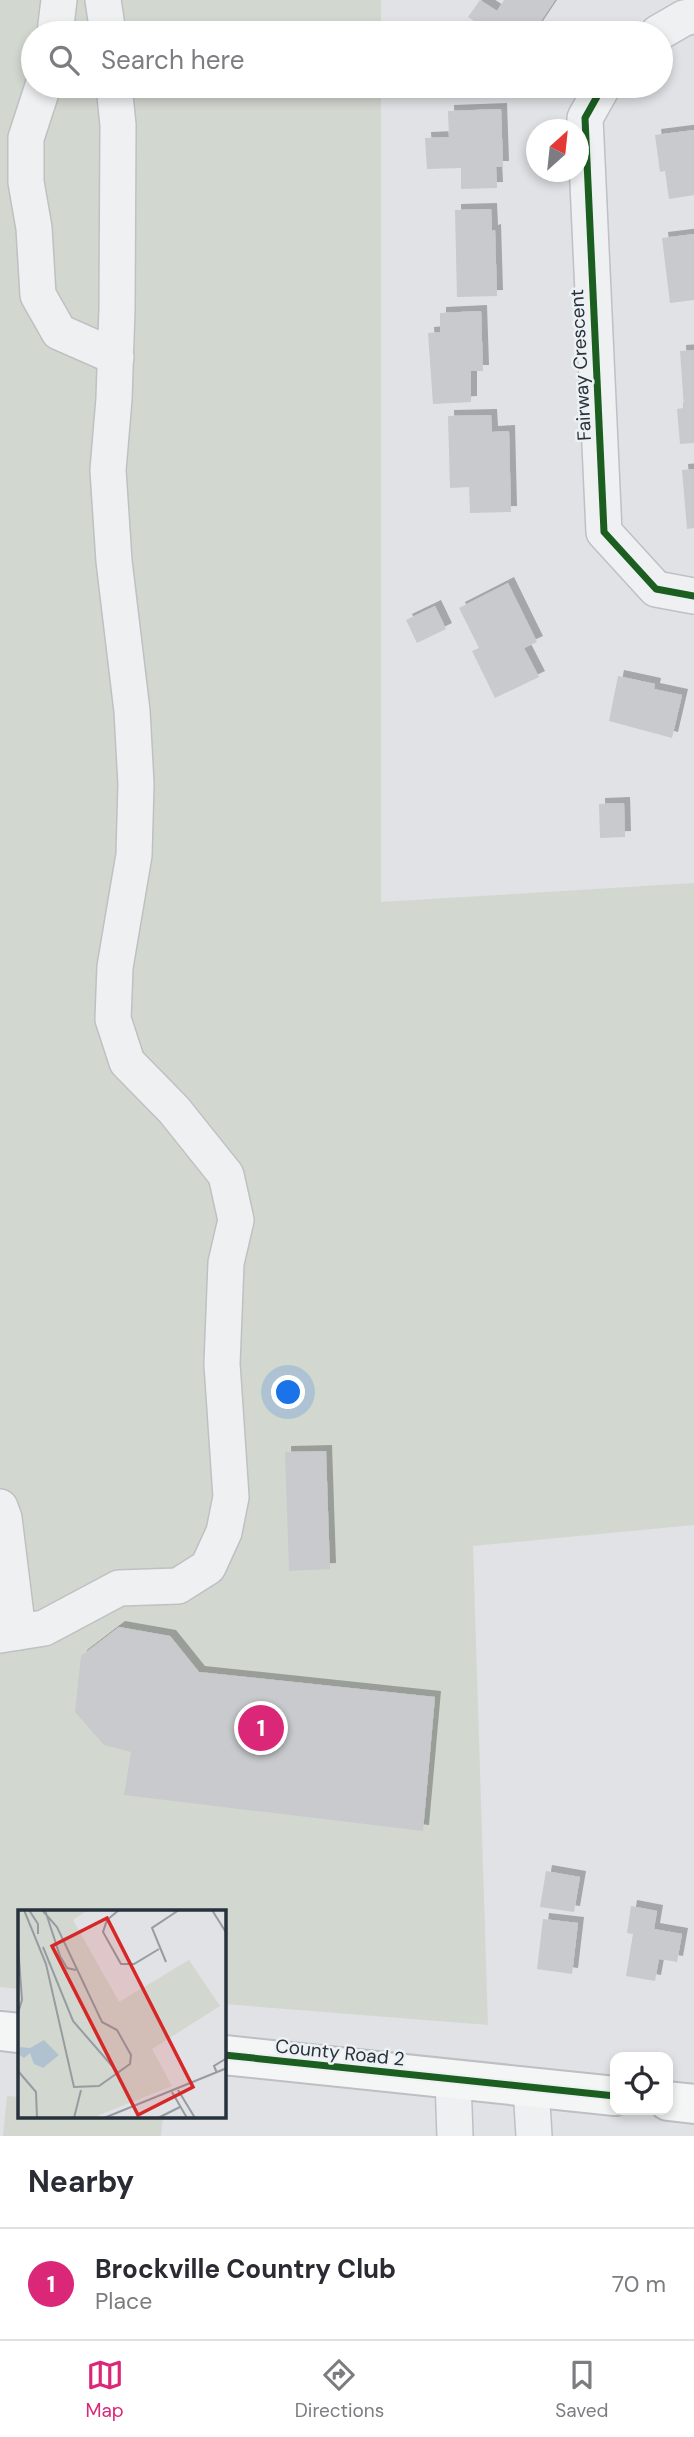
<!DOCTYPE html>
<html lang="en">
<head>
<meta charset="utf-8">
<style>
  body { margin:0; font-family:"DM Sans",sans-serif; background:#f2f2f3; color:#2b2b33 }
  .controls { position:absolute; right:21px; bottom:21px; display:grid; overflow:hidden; border-radius:14px; box-shadow:0 4px 10px #0003 }
  .controls button { width:63px; height:63px; display:grid; place-items:center; padding:0; border:0; border-bottom:2px solid #e1e1e2; background:#fff; color:#2b2b33; font:35px sans-serif }
  .compass { position:absolute; left:526px; top:119px; width:63px; height:63px; border-radius:50%; background:#fff; box-shadow:0 4px 10px #0003; rotate:27deg }
  .you { position:absolute; left:289px; top:1393px; width:24px; height:24px; margin:-18px; border:5px solid #fff; border-radius:50%; background:#1a73e8; box-shadow:0 0 0 10px #1a73e833 }
  .badge { display:grid; place-items:center; width:46px; height:46px; border-radius:50%; background:#db2777; color:#fff; font-size:23px; font-weight:700 }
  .pin { position:absolute; translate:-50% -50%; border:4px solid #fff; box-shadow:0 2px 7px #0006 }
  .list { margin:0; padding:0; list-style:none }
  h2 { display:flex; justify-content:space-between; align-items:center; height:91px; margin:0; padding:0 28px; font-size:30px }
  h2 small { font-size:23px; font-weight:400; color:#7c7c81 }
  .list li { display:grid; grid-template-columns:46px 1fr auto; gap:21px; align-items:center; box-sizing:border-box; height:112px; padding:0 28px; border-top:2px solid #e1e1e2 }
  .list b { display:block; font-size:26px; white-space:nowrap }
  .list p { margin:0; font-size:23px; white-space:nowrap; color:#7c7c81 }
  .list em { font-size:23px; font-style:normal; color:#7c7c81 }
  .icon { flex:none; width:38px; height:38px; fill:none; stroke:currentColor; stroke-width:2; stroke-linecap:round; stroke-linejoin:round }
  .map { position:relative; flex:none; width:694px; height:2136px; overflow:hidden }
  .search { position:absolute; background:#fff; box-shadow:0 4px 10px #0003; left:21px; right:21px; top:21px; height:77px; display:flex; align-items:center; gap:18px; box-sizing:border-box; padding:0 24px; border-radius:38px; color:#7c7c81; font-size:26px }
  .sheet { height:203px; background:#fff }
  nav { display:flex; justify-content:space-around; align-items:center; box-sizing:border-box; height:98px; border-top:2px solid #e1e1e2; background:#fff; font-size:19px; color:#7c7c81 }
  nav a { display:grid; justify-items:center; gap:4px }
  nav .on { color:#db2777 }
  .map>svg:first-child { display:block }
  .green { fill:#d2d8d0 }
  .building { fill:#c8cacd; filter:url(#shadow) }
  .lines { fill:none; stroke-linecap:round; stroke-linejoin:round }
  .minor-casing { stroke:#bec0c3; stroke-width:38 }
  .major-casing { stroke:#bcbfc3; stroke-width:42 }
  .minor { stroke:#eff0f1; stroke-width:35 }
  .major { stroke:#f4f5f5; stroke-width:38 }
  .cycleway-casing { stroke:#edf1f4; stroke-width:11 }
  .cycleway { stroke:#1b5e20; stroke-width:7 }
  .labels { text-anchor:middle; stroke-width:5; stroke-linejoin:round; paint-order:stroke }
  .street-label { font-size:19px; fill:#28323c; stroke:#edf1f4 }
  .inset-road { fill:none; stroke:#969ca1; stroke-width:2 }
  .view { fill:#d62828; fill-opacity:0.15; stroke:#d62828; stroke-width:3.5 }
  .inset-edge { fill:none; stroke:#28323c; stroke-width:3.5 }
</style>
</head>
<body>
<div class="map">
<svg width="694" height="2136" viewBox="0 0 694 2136">
  <defs>
    <filter id="shadow"><feDropShadow dx="6" dy="-6" stdDeviation="0" flood-color="#0004"/></filter>
  </defs>
  <rect width="100%" height="100%" fill="#e0e2e5"/>
  <g class="green">
    <path d="M 0,0 L 381,0 L 381,33 L 33,33 L 33,86 L 381,86 L 381,902 L 694,883 L 694,1525 L 473,1546 L 488,2025 L 224,2004 L 224,1912 L 19,1912 L 19,1989 L 0,1987 Z"/>
    <path d="M 7,2096 L 19,2097 L 19,2117 L 163,2117 L 161,2136 L 3,2136 Z"/>
  </g>
  <g class="building">
    <path d="M 480,0 L 497,11 L 504,0 L 555,0 L 533,33 L 482,33 L 485,28 L 468,17 Z"/>
    <path d="M 501,109 L 503,167 L 496,167 L 497,188 L 461,189 L 461,168 L 427,169 L 425,138 L 449,137 L 448,111 Z"/>
    <path d="M 694,130 L 694,195 L 669,199 L 665,171 L 660,172 L 655,135 Z"/>
    <path d="M 491,209 L 492,231 L 495,230 L 497,296 L 457,297 L 455,210 Z"/>
    <path d="M 694,234 L 694,300 L 670,303 L 662,238 Z"/>
    <path d="M 481,311 L 483,371 L 471,371 L 471,402 L 433,404 L 428,333 L 440,332 L 440,313 Z"/>
    <path d="M 694,350 L 694,443 L 680,444 L 677,409 L 684,408 L 680,351 Z"/>
    <path d="M 491,415 L 492,432 L 509,431 L 511,512 L 470,513 L 469,487 L 450,488 L 448,416 Z"/>
    <path d="M 694,469 L 694,528 L 687,529 L 682,470 Z"/>
    <path d="M 508,583 L 537,642 L 524,648 L 539,677 L 495,698 L 472,651 L 479,648 L 459,608 Z"/>
    <path d="M 435,606 L 446,629 L 417,643 L 406,620 Z"/>
    <path d="M 618,676 L 655,684 L 654,689 L 682,695 L 672,738 L 609,721 Z"/>
    <path d="M 624,803 L 625,837 L 600,838 L 599,804 Z"/>
    <path d="M 326,1451 L 330,1569 L 289,1571 L 285,1452 Z"/>
    <path d="M 119,1627 L 170,1636 L 199,1672 L 435,1697 L 423,1831 L 124,1795 L 131,1752 L 104,1745 L 75,1712 L 81,1656 Z"/>
    <path d="M 546,1871 L 580,1877 L 574,1912 L 540,1907 Z"/>
    <path d="M 631,1906 L 657,1911 L 654,1929 L 682,1934 L 677,1962 L 659,1959 L 655,1981 L 626,1976 L 633,1934 L 627,1933 Z"/>
    <path d="M 543,1919 L 578,1923 L 572,1974 L 537,1969 Z"/>
  </g>
  <g class="lines">
    <g class="minor-casing">
      <g id="minor">
        <path d="M 103,0 L 108,33"/>
        <path d="M 55,33 L 59,0"/>
        <path d="M 658,33 L 684,18 L 694,16"/>
        <path d="M 43,86 L 26,138 L 26,182 L 34,228 L 38,295 L 59,332 L 116,357"/>
        <path d="M 603,86 L 585,118 L 604,532 L 656,589 L 694,596"/>
        <path d="M 0,1507 L 4,1518 L 18,1632"/>
        <path d="M 0,1635 L 44,1628 L 119,1588 L 178,1586 L 208,1567 L 224,1532 L 231,1497 L 222,1364 L 226,1263 L 236,1220 L 226,1175 L 174,1110 L 127,1062 L 113,1019 L 115,967 L 134,855 L 136,784 L 132,711 L 114,561 L 108,470 L 114,399 L 117,309 L 118,125 L 114,86"/>
        <path d="M 453,2080 L 455,2136"/>
        <path d="M 531,2087 L 534,2136"/>
      </g>
    </g>
    <g class="major-casing">
      <g id="major">
        <path d="M 0,2031 L 19,2033"/>
        <path d="M 224,2055 L 615,2096"/>
        <path d="M 668,2101 L 694,2104"/>
      </g>
    </g>
    <use href="#minor" class="minor"/>
    <use href="#major" class="major"/>
    <g class="cycleway-casing">
      <g id="cycleway">
        <path d="M 603,86 L 585,118 L 604,532 L 656,589 L 694,596"/>
        <path d="M 224,2055 L 615,2096"/>
      </g>
    </g>
    <use href="#cycleway" class="cycleway"/>
  </g>
  <g class="labels">
    <g class="street-label">
      <text transform="translate(580 365) rotate(-93)" y="7">Fairway Crescent</text>
      <text transform="translate(340 2052) rotate(6)" y="7">County Road 2</text>
    </g>
  </g>
  <g transform="translate(18 1910)">
    <rect width="208" height="208" fill="#e0e2e5"/>
    <path d="M 0,0 L 70,0 L 55,10 L 101,92 L 171,50 L 202,96 L 134,139 L 154,176 L 74,208 L 0,208 Z" fill="#d2d8d0"/>
    <path d="M 26,130 L 41,145 L 25,158 L 16,154 L 12,143 L 6,148 L 0,144 L 2,137 L 12,138 Z" fill="#b0c2cf"/>
    <path class="inset-road" d="M 6,0 L 28,54 L 56,177 L 81,176 L 112,154 L 113,145 L 99,120 L 84,112 L 39,17 L 24,0M 11,0 L 20,14 L 20,24M 27,0 L 42,46 L 49,58 L 58,60M 101,0 L 89,10 L 85,22 L 103,54 L 116,54 L 141,39M 194,0 L 209,24M 0,35 L 4,90 L 0,103M 25,37 L 55,111 L 101,164M 148,52 L 134,18 L 161,0M 0,161 L 18,182 L 19,208M 199,163 L 196,156 L 209,148M 160,180 L 177,208M 154,182 L 169,208M 56,208 L 63,180M 86,208 L 209,158M 140,208 L 162,197"/>
    <path class="view" d="M 89,8 L 175,177 L 120,205 L 34,36 Z"/>
    <rect width="208" height="208" class="inset-edge"/>
  </g>
</svg>
<div class="controls">
<button><svg class="icon" aria-label="locate" viewBox="0 0 24 24"><circle cx="12" cy="12" r="6"/><path d="M12 2v4M12 18v4M2 12h4M18 12h4"/></svg></button>
</div>
<svg class="compass" viewBox="-18 -18 36 36"><path d="M0-13l5 13h-10z" fill="#e53935"/><path d="M0 13l5-13h-10z" fill="#7c7c81"/></svg>
<div class="you"></div>
<div class="pin badge" style="left:261px;top:1728px">1</div>
<div class="search"><svg class="icon" aria-label="search" viewBox="0 0 24 24"><circle cx="10" cy="10" r="6"/><path d="M15 15l6 6"/></svg>Search here</div>
</div>
<section class="sheet">
<h2>Nearby<small></small></h2>
<ul class="list">
<li><span class="badge">1</span><div><b>Brockville Country Club</b><p>Place</p></div><em>70 m</em></li>
</ul>
</section>
<nav>
<a class="on"><svg class="icon" aria-label="map" viewBox="0 0 24 24"><path d="M3 6l6-2 6 2 6-2v14l-6 2-6-2-6 2zM9 4v14M15 6v14"/></svg>Map</a>
<a><svg class="icon" aria-label="directions" viewBox="0 0 24 24"><path d="M12 3l9 9-9 9-9-9zM9 14v-3h6M13 9l2 2-2 2"/></svg>Directions</a>
<a><svg class="icon" aria-label="saved" viewBox="0 0 24 24"><path d="M7 4h10v16l-5-4-5 4z"/></svg>Saved</a>
</nav>
</body>
</html>
